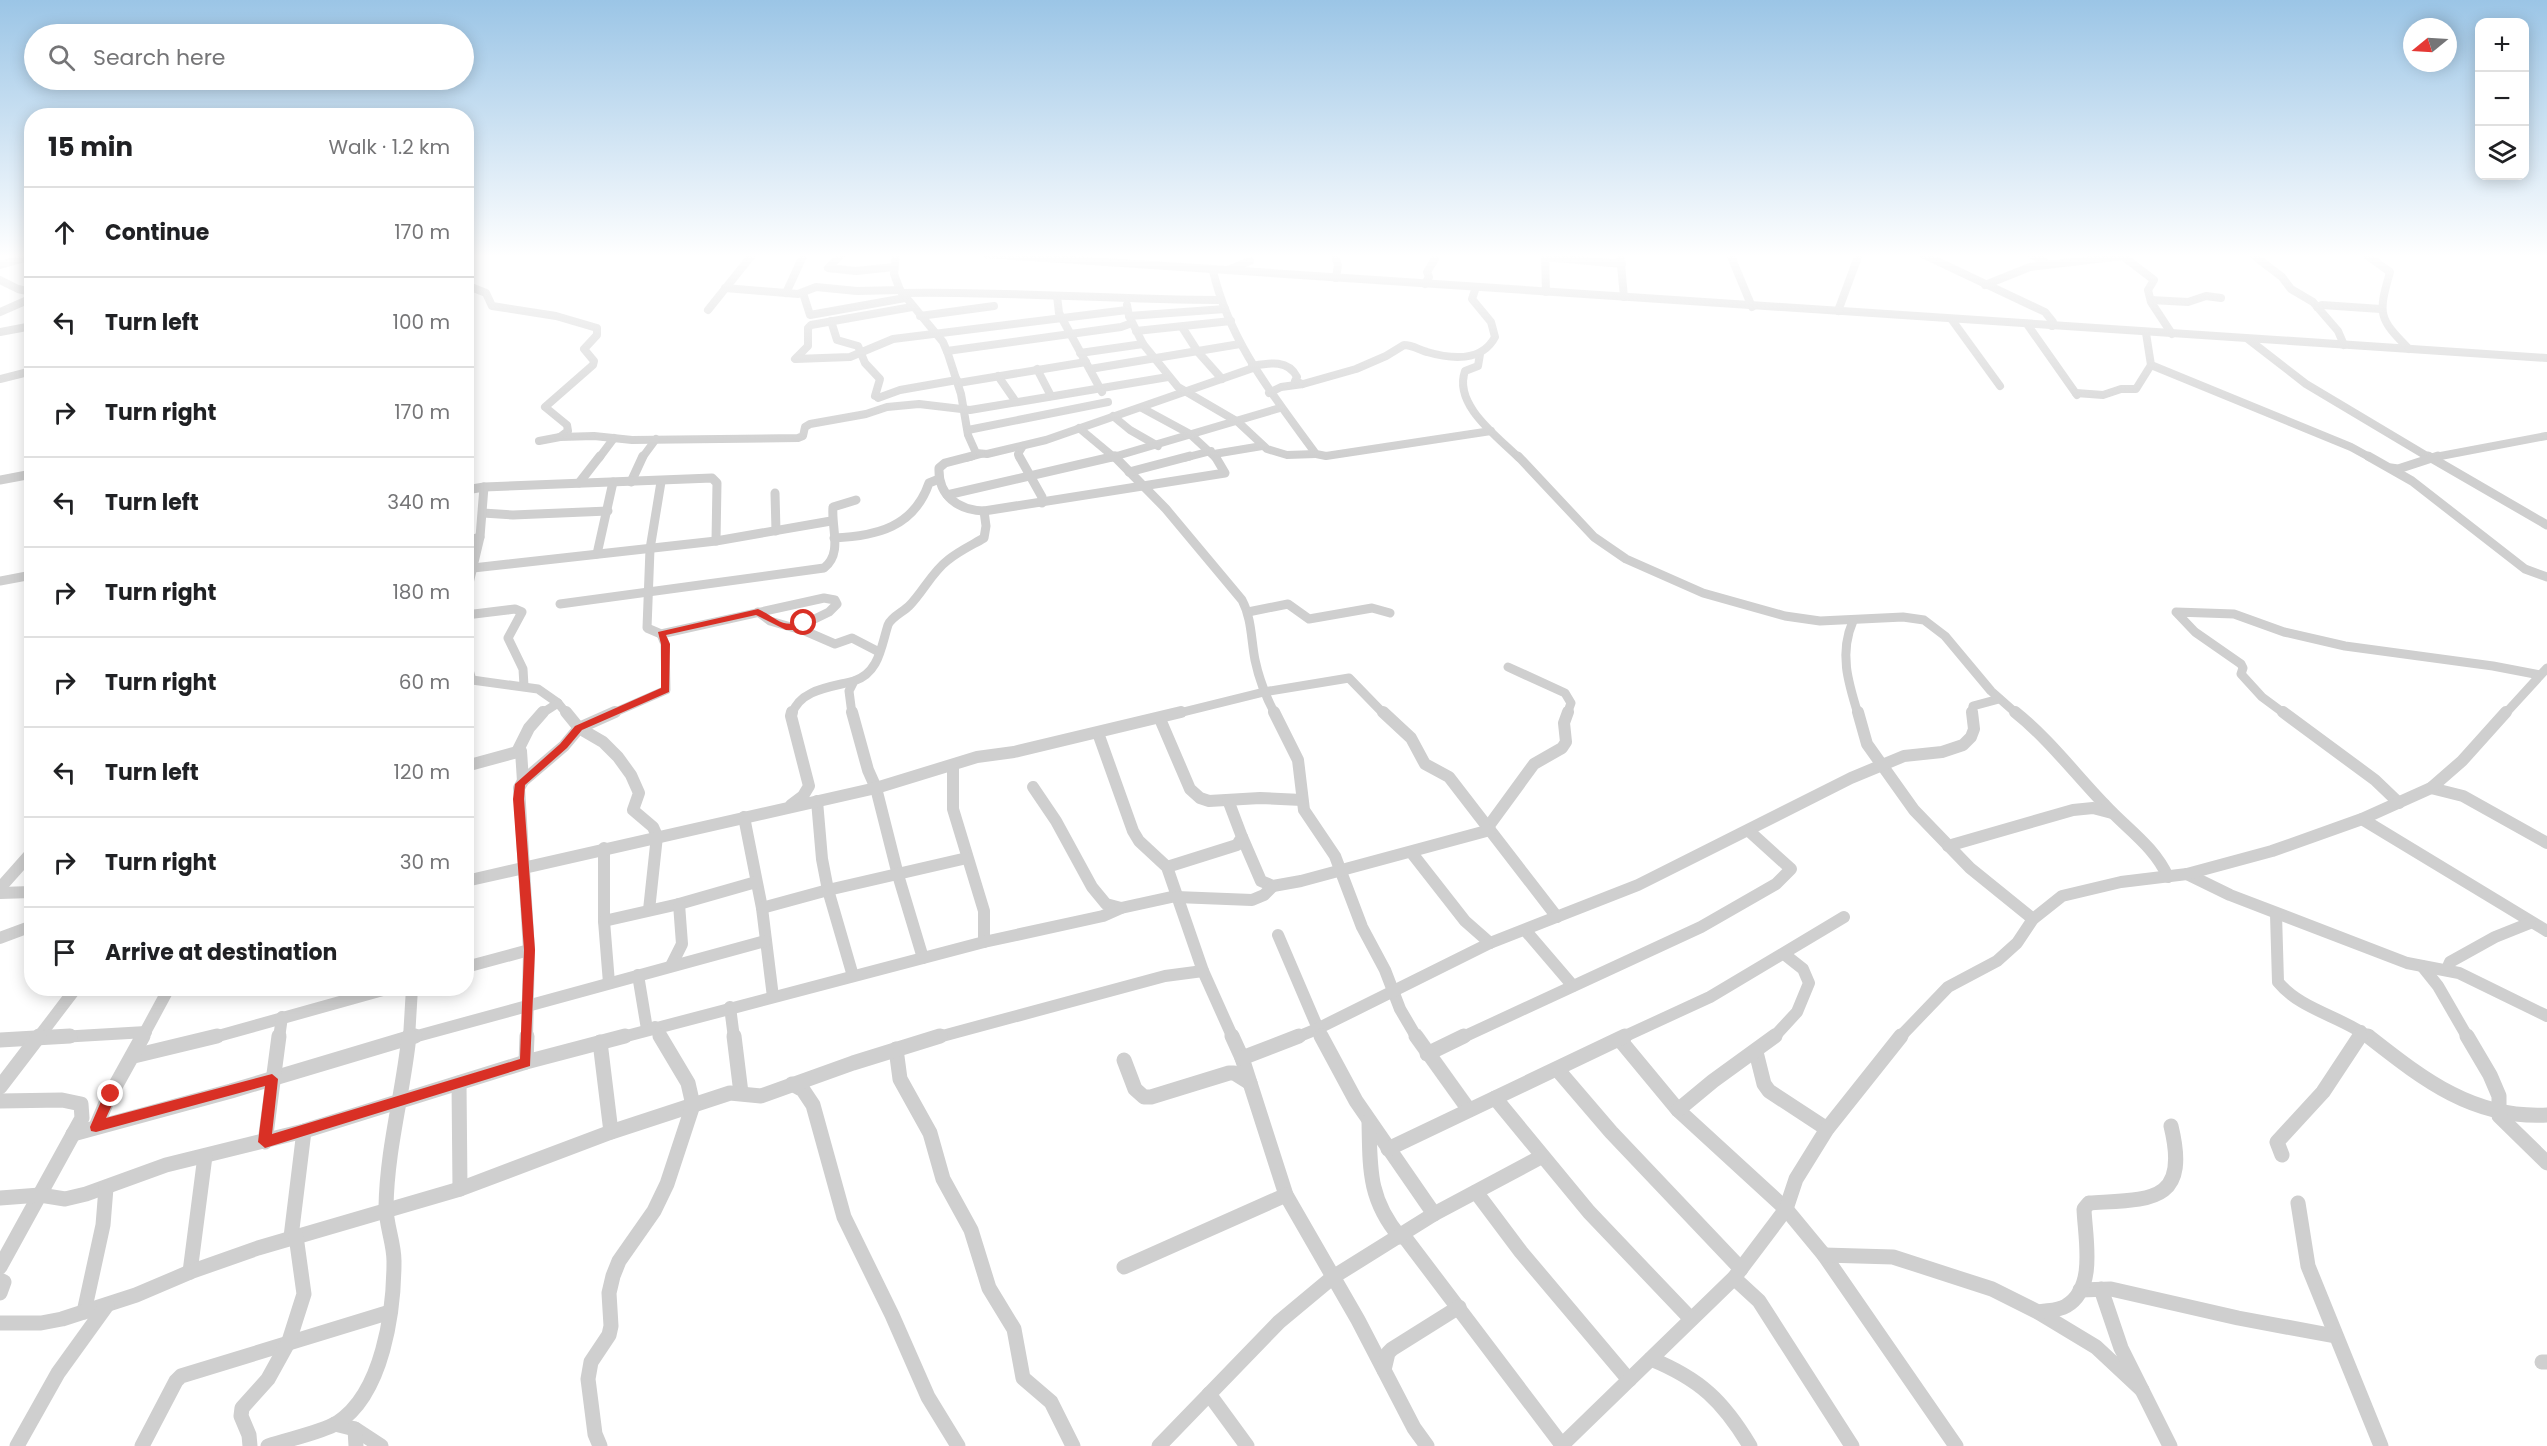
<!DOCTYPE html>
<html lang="en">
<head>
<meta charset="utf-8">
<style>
  body { margin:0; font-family:Poppins,sans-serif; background:#f2f2f2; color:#202124 }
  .controls { position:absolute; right:18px; top:18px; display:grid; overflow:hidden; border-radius:12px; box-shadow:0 3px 15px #0003 }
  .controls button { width:54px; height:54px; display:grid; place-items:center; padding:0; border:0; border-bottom:2px solid #e0e0e0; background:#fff; color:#202124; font:30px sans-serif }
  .compass { position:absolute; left:2403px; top:18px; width:54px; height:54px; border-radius:50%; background:#fff; box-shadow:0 3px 15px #0003; rotate:252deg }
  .stop { position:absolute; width:18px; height:18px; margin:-14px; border:4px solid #d93025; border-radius:50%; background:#fff }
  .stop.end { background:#d93025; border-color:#fff; box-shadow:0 2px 6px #0008 }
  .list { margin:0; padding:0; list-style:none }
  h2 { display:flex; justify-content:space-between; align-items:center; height:78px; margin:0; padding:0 24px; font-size:26px }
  h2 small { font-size:20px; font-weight:400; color:#757577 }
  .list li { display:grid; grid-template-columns:39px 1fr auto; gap:18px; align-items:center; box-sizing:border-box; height:90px; padding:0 24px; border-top:2px solid #e0e0e0 }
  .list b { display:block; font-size:22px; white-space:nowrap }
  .list em { font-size:20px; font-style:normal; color:#757577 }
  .icon { flex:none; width:33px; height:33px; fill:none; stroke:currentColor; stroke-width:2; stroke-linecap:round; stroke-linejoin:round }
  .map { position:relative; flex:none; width:2547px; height:1446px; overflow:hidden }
  .search { position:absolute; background:#fff; box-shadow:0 3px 15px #0003; left:24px; top:24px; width:450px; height:66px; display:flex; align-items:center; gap:15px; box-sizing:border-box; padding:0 21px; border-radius:33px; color:#757577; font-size:22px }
  .panel { position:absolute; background:#fff; box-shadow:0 3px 15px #0003; left:24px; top:108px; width:450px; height:888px; border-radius:24px }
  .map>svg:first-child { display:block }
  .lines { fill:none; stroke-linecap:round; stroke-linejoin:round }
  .minor-far3 { stroke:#cfcfcf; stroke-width:8 }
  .minor-far2 { stroke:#cfcfcf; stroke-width:9 }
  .minor-far1 { stroke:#cfcfcf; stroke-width:12 }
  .minor { stroke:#cfcfcf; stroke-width:15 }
  .route { fill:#d93025 }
</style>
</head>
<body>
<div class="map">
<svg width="2547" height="1446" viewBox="0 0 2547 1446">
  <rect width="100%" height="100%" fill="#fff"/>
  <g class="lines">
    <g class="minor-far3">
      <path d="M 842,254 L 828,268 L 856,271 L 894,267"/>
      <path d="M 896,254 L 894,274 L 900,290 L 943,342 L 948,354 L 961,394 L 968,435 L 976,453 L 987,454 L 1046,440 L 1253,368"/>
      <path d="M 985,254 L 2547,358"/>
      <path d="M 1334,254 L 1338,265 L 1336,278"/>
      <path d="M 1545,254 L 1546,292"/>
      <path d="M 1620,254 L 1624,297"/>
      <path d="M 1730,254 L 1752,307"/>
      <path d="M 1922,254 L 2045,312 L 2053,322 L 2052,326"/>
      <path d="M 2031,254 L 2048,264"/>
      <path d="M 2120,254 L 2154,280 L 2148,290 L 2151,302 L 2172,334"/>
      <path d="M 2252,254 L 2282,277 L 2291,289 L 2313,302 L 2338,331 L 2344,345"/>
      <path d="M 2365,254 L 2390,272 C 2378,314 2378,318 2409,349"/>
      <path d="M 1545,257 L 1622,264"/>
      <path d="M 0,265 L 32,256"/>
      <path d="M 1228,270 L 1250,261"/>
      <path d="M 1213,271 C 1230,343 1273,395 1316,454 L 1326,456 L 1491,431"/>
      <path d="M 0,280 L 18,289 L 32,292"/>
      <path d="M 1425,284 L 1429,277 L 1427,272 L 1435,259 L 1434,254"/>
      <path d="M 466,285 L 486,293 L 492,306 L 556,316 L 597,328 L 597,335 L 584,349 L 594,361 L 593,365 L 545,407 L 567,425 L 568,431 L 560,437 L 539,441"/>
      <path d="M 1985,285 L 2030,267 L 2122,256"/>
      <path d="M 725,288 L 798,294 L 816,287 L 857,291 L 900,290"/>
      <path d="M 786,293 L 804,254"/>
      <path d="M 803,293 L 810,315 L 905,298"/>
      <path d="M 902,293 C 1008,291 1114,300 1220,300"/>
      <path d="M 1057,296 L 1059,313 L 1102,392"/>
      <path d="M 2151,300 L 2188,302 L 2206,296 L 2221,298"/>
      <path d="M 1127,305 L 1129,316 L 1143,344 L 1178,387 L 1238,422 L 1267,449 L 1287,455 L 1316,454"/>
      <path d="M 912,307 L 811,325 L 808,328 L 808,346 L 795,359 L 850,357 L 893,339 L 1127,310"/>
      <path d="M 2317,307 L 2322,305 L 2381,309"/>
      <path d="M 708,310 L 753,254"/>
      <path d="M 1838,311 L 1859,254"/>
      <path d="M 0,312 L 32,298"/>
      <path d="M 920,316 L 994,306"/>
      <path d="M 1129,316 L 1225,309"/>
      <path d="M 1952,320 L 2000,386"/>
      <path d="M 831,321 L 837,340 L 858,346 L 865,363 L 880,379 L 875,396"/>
      <path d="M 2027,324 L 2077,395"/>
      <path d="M 1182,327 L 1198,352 L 1222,379"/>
      <path d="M 1136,331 L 1231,321"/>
      <path d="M 0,332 L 32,326"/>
      <path d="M 2248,339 L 2306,384 L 2430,458"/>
      <path d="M 947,351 L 1121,327 L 1132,323"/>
      <path d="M 1080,353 L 1143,344"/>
      <path d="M 1480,354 L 1478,366 L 1465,371 C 1453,405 1498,437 1519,458"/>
      <path d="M 2151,365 L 2351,447 L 2371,458"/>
      <path d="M 1252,366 C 1269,363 1288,359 1297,377 L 1295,381 L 1302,384"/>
      <path d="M 1037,369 L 1051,396"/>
      <path d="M 1090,369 L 1240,344"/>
      <path d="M 998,376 L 1016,402"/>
      <path d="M 0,379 L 32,371"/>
      <path d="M 958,383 L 1086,362"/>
      <path d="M 1269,393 L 1281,387 L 1303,384 L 1356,369 L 1386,356 L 1404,345 C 1413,345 1419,350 1427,352 C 1451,359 1482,362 1495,337 L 1491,322 L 1472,299 L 1476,287"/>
      <path d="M 2076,393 L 2103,395 L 2121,389 L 2136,389 L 2151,365 L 2146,333"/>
      <path d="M 878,398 L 900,390 L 957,380"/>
      <path d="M 1142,408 L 1190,434 L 1216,458"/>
      <path d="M 1113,416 L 1130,430 L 1158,446"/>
      <path d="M 1079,428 L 1115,458"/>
      <path d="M 968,430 L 1108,402"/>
      <path d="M 560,437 L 594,436 L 632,440 L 798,438 L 803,436 L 805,427 L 810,424 L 866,414 L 887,407 L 919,404 L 970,410 L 1168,377"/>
      <path d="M 1214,454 L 1262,446"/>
      <path d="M 599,458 L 614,438"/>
      <path d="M 642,458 L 656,439"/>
      <path d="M 966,458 L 981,454"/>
      <path d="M 1020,458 L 1018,454 L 1023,446"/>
      <path d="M 1110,458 L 1280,408"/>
      <path d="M 1184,458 L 1211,451"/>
      <path d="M 2430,458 L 2546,436"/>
    </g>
    <g class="minor-far2">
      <path d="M 972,456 L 945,463 L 939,468 C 938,496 958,510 984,511 L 1225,473 L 1215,456"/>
      <path d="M 1019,456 L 1042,497 L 1042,503"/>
      <path d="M 1114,456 L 1166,509 L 1242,600 C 1252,619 1251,640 1255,660 C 1259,679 1266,697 1275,714"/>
      <path d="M 1518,456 L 1594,537 L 1626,559 L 1703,593 L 1785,616 L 1820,621 L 1903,617 L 1924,620 L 1945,636 L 1991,691 L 2017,714"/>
      <path d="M 2368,456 L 2412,481 L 2525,569 L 2547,577"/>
      <path d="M 2428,456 L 2547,525"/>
      <path d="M 2391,468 L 2398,469 L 2438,456"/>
      <path d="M 1129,472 L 1190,456"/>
      <path d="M 0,480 L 32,474"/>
      <path d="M 631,482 L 643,456"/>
      <path d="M 661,482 L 650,549 L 647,628 L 661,634 L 824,598 L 835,600 L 837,604 L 829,612 L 796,628"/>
      <path d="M 579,483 L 600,456"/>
      <path d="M 466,490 L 484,487 L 712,478 L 717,483 L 716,541"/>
      <path d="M 775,493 L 776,531"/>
      <path d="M 947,495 L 1116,456"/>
      <path d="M 483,513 L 513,515 L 608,511"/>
      <path d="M 834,538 C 877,536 914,527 929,483 L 939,479"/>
      <path d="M 466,541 L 480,537"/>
      <path d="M 597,554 L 613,482"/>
      <path d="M 473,568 L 716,541 L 831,521"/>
      <path d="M 0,581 L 32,575"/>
      <path d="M 466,596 L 480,537 L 484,487"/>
      <path d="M 560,604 L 824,568 C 843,553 831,528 833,507 L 856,500"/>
      <path d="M 758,612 L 770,621 L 805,631 L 835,644 L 852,638 L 879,652"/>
      <path d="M 1248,612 L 1288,604 L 1309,619 L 1372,608 L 1390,613"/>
      <path d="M 466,615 L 515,609 L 522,612 L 508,638 L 523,669 L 524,686"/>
      <path d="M 1853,621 C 1839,653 1848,682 1858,714"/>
      <path d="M 466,660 L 472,680 L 538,689 L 558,703 L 567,714"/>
      <path d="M 1508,667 L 1565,693 L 1571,703 L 1567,714"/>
      <path d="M 541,714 L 558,703"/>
      <path d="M 611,714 L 666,690 L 665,644 L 661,634"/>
      <path d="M 792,714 C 800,689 832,687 854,681"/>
      <path d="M 852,714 L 849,691 L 854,681 C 879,673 881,647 888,625 C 891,617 903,612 909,606 C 923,592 932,572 948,560 C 959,551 972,545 984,538 L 986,526 L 984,511"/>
      <path d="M 1175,714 L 1264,692 L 1349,678 L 1384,714"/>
      <path d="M 1972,714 L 1973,706 L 1999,699"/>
      <path d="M 2285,714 L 2262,697 L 2241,674 L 2243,668 L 2241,664 L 2195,632 L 2176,612 L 2234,614 L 2284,632 L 2345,646 L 2493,666 L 2540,675"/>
      <path d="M 2505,714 L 2547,668"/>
    </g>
    <g class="minor-far1">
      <path d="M 566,712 L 579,728 L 603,742 L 618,757 L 631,775 L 639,793 L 633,810 L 653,827 L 657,836 L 649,910"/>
      <path d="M 852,712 L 868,770 L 876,788 L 898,875 L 923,958"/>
      <path d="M 1274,712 L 1298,760 L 1304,810 L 1335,856 L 1362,927 L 1385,970 L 1400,1009 L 1417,1038"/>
      <path d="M 1383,712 L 1411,738 L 1425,764 L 1449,777 L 1557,917"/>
      <path d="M 1858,712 L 1867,744 L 1914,810 L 1970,868 L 2033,919"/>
      <path d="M 2015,712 C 2049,739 2075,774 2105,805 C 2127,829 2154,846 2168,877"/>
      <path d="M 2283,712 L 2375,780 L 2399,803"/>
      <path d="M 1160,719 L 1190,789 L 1200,798 L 1209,801 L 1260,798 L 1302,800"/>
      <path d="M 1098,733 L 1133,831 L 1139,841 L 1167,867 L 1203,971 L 1233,1038"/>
      <path d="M 518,750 L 529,728 L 543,712"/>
      <path d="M 953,765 L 953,809 L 984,911 L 984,942"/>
      <path d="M 466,766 L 521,751 L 523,781"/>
      <path d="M 1033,787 L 1056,821 L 1092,887 L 1106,904 L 1121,908 L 1176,896"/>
      <path d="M 2431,788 L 2463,796 L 2547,843"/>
      <path d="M 817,801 L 822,859 L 828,890 L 853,976"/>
      <path d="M 791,805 L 803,796 L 809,786 L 791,716 L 792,712"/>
      <path d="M 744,817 L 762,908 L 773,997"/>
      <path d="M 2362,819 L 2547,931"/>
      <path d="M 1488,827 L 1534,764 L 1562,748 L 1566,742 L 1564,723 L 1568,712"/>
      <path d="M 1242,837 L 1261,881 L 1273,886 L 1301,881 L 1490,830"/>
      <path d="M 1948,846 L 2073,810 L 2093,808 L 2112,813"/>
      <path d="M 604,848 L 604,921 L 609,983"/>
      <path d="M 1411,852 L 1465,921 L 1490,943"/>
      <path d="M 1167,867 L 1237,845 L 1242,837 L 1228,800"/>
      <path d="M 2187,874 L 2230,895 L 2407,963 L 2459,973 L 2547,1016"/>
      <path d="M 466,881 L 876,788 L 977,757 L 1014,752 L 1181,712"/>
      <path d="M 0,888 L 32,852"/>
      <path d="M 0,893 L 32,892"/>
      <path d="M 1176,897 L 1252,900 L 1264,895 L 1273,886"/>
      <path d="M 762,908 L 828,890 L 967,858"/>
      <path d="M 2276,914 L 2278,982 C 2301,1010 2341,1016 2370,1038"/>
      <path d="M 604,921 L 679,904 L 756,882"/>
      <path d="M 1525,930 L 1573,986"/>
      <path d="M 1278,935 L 1322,1038"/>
      <path d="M 0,938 L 32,926"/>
      <path d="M 671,966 L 682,944 L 679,904"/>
      <path d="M 2422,966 L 2438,986 L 2468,1038"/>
      <path d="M 466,967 L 529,950"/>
      <path d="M 2447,969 L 2450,962 L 2495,937 L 2530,923"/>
      <path d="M 638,975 L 647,1029"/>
      <path d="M 730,1007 L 734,1038"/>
      <path d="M 655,1027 L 661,1038"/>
      <path d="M 38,1038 L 76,988"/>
      <path d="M 43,1038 L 146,1032"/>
      <path d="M 142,1038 L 169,988"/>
      <path d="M 211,1038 L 390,988"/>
      <path d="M 279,1038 L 282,1017"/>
      <path d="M 409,1038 L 412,988"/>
      <path d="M 410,1038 L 765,941"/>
      <path d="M 527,1038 L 529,950 L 519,788 L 523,781 L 564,746 L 579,728 L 615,712"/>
      <path d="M 619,1038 L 984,942 L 1103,916 L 1121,908"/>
      <path d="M 935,1038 L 1165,976 L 1203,971"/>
      <path d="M 1295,1038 L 1317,1029 L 1490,943 L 1638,885 L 1851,778 L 1904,756 L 1942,752 L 1963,745 L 1971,737 L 1974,729 L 1972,712"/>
      <path d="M 1461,1038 L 1701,927 L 1776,884 L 1791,869 L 1749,831"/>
      <path d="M 1621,1038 L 1710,997 L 1844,917"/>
      <path d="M 1773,1038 L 1797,1012 L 1809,983 L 1803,969 L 1784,954"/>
      <path d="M 1899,1038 L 1948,987 L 1997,961 L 2017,943 L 2033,919 L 2062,896 L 2121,882 L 2187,874 L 2272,851 L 2362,819 L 2431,788 L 2462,761 L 2506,712"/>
      <path d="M 2360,1038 L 2361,1031"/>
    </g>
    <g class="minor">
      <path d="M 734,1036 L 741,1093"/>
      <path d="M 1232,1036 L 1242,1058 L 1286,1195 L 1358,1320 L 1414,1428 L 1427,1446"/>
      <path d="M 1321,1036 L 1356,1101 L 1434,1214"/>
      <path d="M 1416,1036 L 1469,1110"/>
      <path d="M 2368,1036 C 2423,1079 2473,1119 2547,1115"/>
      <path d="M 2467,1036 L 2490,1075 L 2499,1096 L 2499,1116 L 2547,1163"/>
      <path d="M 0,1040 L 70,1036"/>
      <path d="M 1620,1040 L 1678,1110 L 1786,1209 L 1824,1255 L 1956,1446"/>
      <path d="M 600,1042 L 611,1132"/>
      <path d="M 896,1049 L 900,1079 L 930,1133 L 943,1179 L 971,1230 L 989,1288 L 1014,1329 L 1023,1378 L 1051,1402 L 1073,1446"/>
      <path d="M 1756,1052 L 1764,1084 L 1769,1091 L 1827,1129"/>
      <path d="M 1427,1054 L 1464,1036"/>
      <path d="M 134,1056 L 217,1036"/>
      <path d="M 1242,1058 L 1299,1036"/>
      <path d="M 1124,1060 L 1135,1089 L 1144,1097 L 1151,1097 L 1229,1073 L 1234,1073 L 1250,1083"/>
      <path d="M 526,1062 L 527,1036"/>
      <path d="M 1557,1069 L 1611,1132 L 1741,1269"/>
      <path d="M 459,1083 L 460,1189"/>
      <path d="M 792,1084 L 803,1090 L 813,1105 L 844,1217 L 892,1315 L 928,1397 L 958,1446"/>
      <path d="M 0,1087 L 39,1036"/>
      <path d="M 1495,1098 L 1589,1212 L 1691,1319"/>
      <path d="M 0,1101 L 62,1100 L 81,1104 L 82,1118 L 0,1267"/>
      <path d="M 1678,1110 L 1713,1081 L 1775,1036"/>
      <path d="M 1369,1121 C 1370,1168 1368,1199 1400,1237"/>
      <path d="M 96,1127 L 107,1101 L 143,1036"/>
      <path d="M 73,1134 L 231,1091 L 415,1036"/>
      <path d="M 265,1142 L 279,1036"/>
      <path d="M 1388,1149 L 1625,1036"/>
      <path d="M 2282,1155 L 2277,1142 L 2323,1092 L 2360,1036"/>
      <path d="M 1476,1192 L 1521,1252 L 1629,1380"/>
      <path d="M 0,1198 L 40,1195 L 65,1199 L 86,1194 L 166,1165 L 304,1131 L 526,1062 L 625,1036"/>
      <path d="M 2298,1203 L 2308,1266 L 2381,1446"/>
      <path d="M 1403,1235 L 1562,1445"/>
      <path d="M 291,1237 L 304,1131"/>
      <path d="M 1824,1255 L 1893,1257 L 1992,1289 L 2038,1312 L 2096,1347 L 2142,1390"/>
      <path d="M 1124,1267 L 1286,1195"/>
      <path d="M 190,1272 L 205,1156"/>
      <path d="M 1734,1278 L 1759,1301 L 1852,1446"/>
      <path d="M 0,1280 L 4,1282 L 0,1293"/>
      <path d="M 2101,1289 L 2121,1348 L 2170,1446"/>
      <path d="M 2080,1290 L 2111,1289 L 2238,1318 L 2335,1336"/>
      <path d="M 84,1312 L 103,1225 L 106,1188"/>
      <path d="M 2038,1312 C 2047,1310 2058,1311 2066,1306 C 2097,1288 2085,1238 2084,1209 L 2089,1203 C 2150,1199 2190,1204 2171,1126"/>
      <path d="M 0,1323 L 41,1323 L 62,1319 L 136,1295 L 190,1272 L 258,1248 L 460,1189 L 611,1132 L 730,1093 L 761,1096 L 853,1063 L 940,1036"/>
      <path d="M 1651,1359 C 1700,1379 1723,1401 1750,1446"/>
      <path d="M 2542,1362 L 2547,1362"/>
      <path d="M 1384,1370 L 1388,1353 L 1392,1349 L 1459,1307"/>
      <path d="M 1209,1394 L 1247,1446"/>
      <path d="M 335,1424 L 355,1429 L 381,1446"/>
      <path d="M 355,1429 L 356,1446"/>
      <path d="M 17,1446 L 58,1373 L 107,1305"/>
      <path d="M 142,1446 L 176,1381 L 181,1376 L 390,1312"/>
      <path d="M 250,1446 L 249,1435 L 241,1416 L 242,1408 L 268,1379 L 289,1341 L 304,1294 L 296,1236"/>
      <path d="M 268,1446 C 288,1439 320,1433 337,1423 C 383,1394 394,1311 394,1261 C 394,1243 386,1225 386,1207 C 387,1148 403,1094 409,1036"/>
      <path d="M 600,1446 L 595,1434 L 588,1379 L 591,1362 L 609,1335 L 611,1326 L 609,1293 L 613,1276 L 619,1261 L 654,1211 L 667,1184 L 693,1105 L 688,1083 L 660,1036"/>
      <path d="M 1159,1446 L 1279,1322 L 1333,1277 L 1434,1214 L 1541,1157"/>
      <path d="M 1561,1446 L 1734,1278 L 1786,1209 L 1796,1179 L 1827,1129 L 1901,1036"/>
    </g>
  </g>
  <linearGradient id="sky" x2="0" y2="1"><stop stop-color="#9bc5e6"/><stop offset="0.56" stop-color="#fff"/><stop offset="1" stop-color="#fff" stop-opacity="0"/></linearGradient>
  <rect width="2547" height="457" fill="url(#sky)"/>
  <path class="route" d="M 758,609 C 778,618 781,629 804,621 L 808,623 L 799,630 L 786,630 L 756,615 L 666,635 L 670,644 L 669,692 L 582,730 L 567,748 L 525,785 L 524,799 L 535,950 L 530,1066 L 265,1148 L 258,1142 L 265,1086 L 96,1132 L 91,1131 L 90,1127 L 106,1090 L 111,1088 L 117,1094 L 106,1118 L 272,1074 L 278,1079 L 272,1134 L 520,1059 L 524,950 L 513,799 L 515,784 L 560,744 L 575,726 L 661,688 L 661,644 L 658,632 Z"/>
</svg>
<div class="controls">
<button>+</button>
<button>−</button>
<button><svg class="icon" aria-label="layers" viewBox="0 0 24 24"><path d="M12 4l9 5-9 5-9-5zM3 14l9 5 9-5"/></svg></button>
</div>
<svg class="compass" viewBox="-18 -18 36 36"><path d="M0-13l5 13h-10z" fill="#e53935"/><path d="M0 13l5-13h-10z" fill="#757577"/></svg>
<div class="stop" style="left:804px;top:623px"></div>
<div class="stop end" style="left:111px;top:1094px"></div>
<div class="search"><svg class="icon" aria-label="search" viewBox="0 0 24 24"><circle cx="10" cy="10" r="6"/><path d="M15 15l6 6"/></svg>Search here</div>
<section class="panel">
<h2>15 min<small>Walk · 1.2 km</small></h2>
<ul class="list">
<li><svg class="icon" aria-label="ahead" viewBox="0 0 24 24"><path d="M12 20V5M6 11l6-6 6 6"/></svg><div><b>Continue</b></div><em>170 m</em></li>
<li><svg class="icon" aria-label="left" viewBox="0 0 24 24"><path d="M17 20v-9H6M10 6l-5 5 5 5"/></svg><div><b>Turn left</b></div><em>100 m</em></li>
<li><svg class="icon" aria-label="right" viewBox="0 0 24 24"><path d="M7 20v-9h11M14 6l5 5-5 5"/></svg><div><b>Turn right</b></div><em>170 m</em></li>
<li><svg class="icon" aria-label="left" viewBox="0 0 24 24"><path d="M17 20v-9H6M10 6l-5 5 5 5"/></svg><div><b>Turn left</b></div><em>340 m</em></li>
<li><svg class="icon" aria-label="right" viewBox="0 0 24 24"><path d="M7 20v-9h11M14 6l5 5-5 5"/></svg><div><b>Turn right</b></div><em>180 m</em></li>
<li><svg class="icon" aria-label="right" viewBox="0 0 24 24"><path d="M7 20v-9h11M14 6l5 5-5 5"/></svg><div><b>Turn right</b></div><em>60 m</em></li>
<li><svg class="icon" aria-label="left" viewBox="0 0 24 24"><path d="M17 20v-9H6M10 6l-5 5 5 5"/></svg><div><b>Turn left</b></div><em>120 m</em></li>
<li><svg class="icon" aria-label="right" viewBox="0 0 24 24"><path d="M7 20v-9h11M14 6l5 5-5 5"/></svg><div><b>Turn right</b></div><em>30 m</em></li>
<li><svg class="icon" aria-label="arrive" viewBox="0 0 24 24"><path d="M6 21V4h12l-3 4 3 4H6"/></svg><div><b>Arrive at destination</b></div></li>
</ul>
</section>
</div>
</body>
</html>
